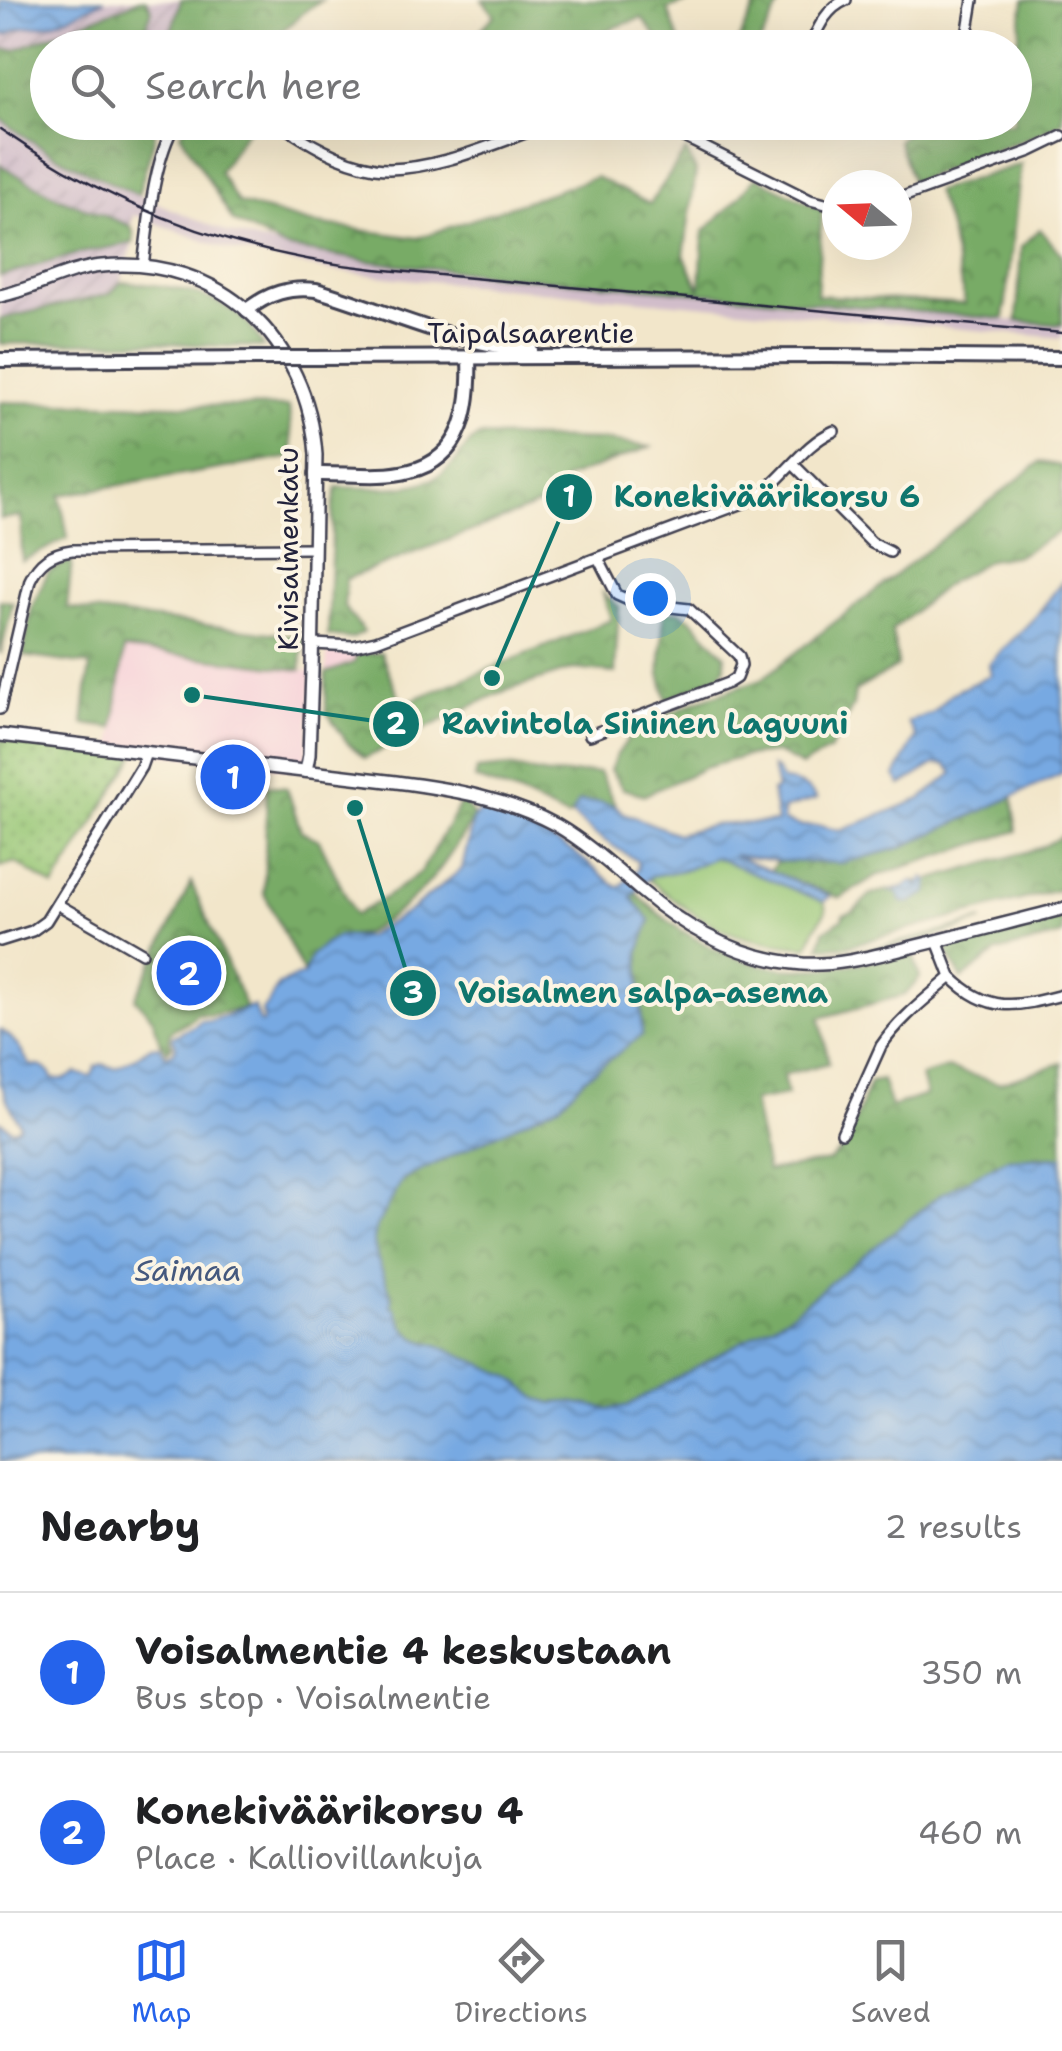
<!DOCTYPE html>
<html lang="en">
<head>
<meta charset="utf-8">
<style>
  body { margin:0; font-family:"Shantell Sans",sans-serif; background:#f6f6f6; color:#202124 }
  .compass { position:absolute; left:822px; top:170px; width:90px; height:90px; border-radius:50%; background:#fff; box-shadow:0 10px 40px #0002; rotate:289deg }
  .you { position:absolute; left:650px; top:598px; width:35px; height:35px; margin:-25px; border:8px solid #fff; border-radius:50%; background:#1a73e8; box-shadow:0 0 0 15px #1a73e833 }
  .badge { display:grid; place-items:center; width:65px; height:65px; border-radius:50%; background:#2563eb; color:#fff; font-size:32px; font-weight:700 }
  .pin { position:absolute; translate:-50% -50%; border:5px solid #fff; box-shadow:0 2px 10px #0006 }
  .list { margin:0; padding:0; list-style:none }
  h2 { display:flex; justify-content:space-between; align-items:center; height:130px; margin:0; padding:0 40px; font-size:42px }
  h2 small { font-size:32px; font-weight:400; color:#757577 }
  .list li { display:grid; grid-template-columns:65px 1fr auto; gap:30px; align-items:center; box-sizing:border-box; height:160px; padding:0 40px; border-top:2px solid #e0e0e0 }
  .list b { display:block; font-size:38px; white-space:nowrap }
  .list p { margin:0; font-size:32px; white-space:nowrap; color:#757577 }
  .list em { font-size:32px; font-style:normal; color:#757577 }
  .icon { flex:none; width:55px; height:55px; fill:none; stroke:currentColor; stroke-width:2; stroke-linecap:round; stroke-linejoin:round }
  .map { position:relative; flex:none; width:1062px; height:1461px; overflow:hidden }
  .search { position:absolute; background:#fff; box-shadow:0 10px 40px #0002; left:30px; right:30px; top:30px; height:110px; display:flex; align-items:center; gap:25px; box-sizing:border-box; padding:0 35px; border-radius:55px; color:#757577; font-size:38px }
  .sheet { height:450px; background:#fff }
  nav { display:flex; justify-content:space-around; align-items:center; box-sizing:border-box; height:140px; border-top:2px solid #e0e0e0; background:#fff; font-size:28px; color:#757577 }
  nav a { display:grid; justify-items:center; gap:5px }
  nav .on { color:#2563eb }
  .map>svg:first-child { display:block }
  .built { fill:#f6cfd8 }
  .industrial { fill:url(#industrial-furrows) }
  .railway { fill:#d1bdca }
  .grass { fill:#96c675; stroke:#5c7458; stroke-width:2.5 }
  .forest { fill:url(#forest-crowns); stroke:#4d6650; stroke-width:2.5 }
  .park { fill:url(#park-dots); stroke:#5c7458; stroke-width:2.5 }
  .water { fill:url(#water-waves); stroke:#4c668e; stroke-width:2.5 }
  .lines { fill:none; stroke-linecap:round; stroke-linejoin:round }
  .minor-casing { stroke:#413f50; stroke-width:14 }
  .tertiary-casing { stroke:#413f50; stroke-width:16 }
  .secondary-casing { stroke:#413f50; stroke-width:18 }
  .minor { stroke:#fff; stroke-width:9 }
  .tertiary { stroke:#fff; stroke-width:11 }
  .secondary { stroke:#fff; stroke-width:12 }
  .rail { stroke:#22223b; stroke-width:2.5 }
  .secondary-bridge-casing { stroke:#413f50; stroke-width:18; stroke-linecap:butt }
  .secondary-bridge { stroke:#fff; stroke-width:12 }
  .labels { text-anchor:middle; stroke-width:8; stroke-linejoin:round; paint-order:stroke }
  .street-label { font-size:28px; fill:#22223b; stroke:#fcf5e5 }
  .water-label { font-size:30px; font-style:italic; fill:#44587e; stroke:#fcf5e5 }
  .leader { fill:none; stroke:#0f766e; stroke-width:4 }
  .callout-dot { fill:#0f766e; stroke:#fcf5e5; stroke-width:4 }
  .mark-label { font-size:30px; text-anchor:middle; font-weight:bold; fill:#fff }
  .callout-label { font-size:30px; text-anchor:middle; font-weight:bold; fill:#0f766e; stroke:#fcf5e5; stroke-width:8; stroke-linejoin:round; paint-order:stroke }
</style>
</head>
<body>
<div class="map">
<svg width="1062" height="1461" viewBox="0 0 1062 1461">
  <defs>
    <pattern id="industrial-furrows" width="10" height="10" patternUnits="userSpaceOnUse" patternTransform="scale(2.5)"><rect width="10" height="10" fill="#d1bdca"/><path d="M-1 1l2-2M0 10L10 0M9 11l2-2" fill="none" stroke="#b3a2ae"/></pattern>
    <pattern id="forest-crowns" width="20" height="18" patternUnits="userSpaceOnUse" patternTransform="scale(2.5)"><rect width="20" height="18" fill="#78ab66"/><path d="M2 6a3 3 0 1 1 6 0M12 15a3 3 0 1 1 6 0" fill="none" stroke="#628b55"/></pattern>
    <pattern id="park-dots" width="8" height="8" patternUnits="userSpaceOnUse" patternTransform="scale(2.5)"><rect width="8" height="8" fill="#96c675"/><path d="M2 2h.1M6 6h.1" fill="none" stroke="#7aa061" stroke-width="1.8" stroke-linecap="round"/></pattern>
    <pattern id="water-waves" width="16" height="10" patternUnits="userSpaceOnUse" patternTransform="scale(2.5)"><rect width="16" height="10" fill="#77a9e2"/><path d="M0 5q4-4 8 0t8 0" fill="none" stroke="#6189b8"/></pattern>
  </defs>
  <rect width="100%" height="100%" fill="#fcf5e5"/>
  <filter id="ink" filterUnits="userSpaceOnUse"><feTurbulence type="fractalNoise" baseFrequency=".01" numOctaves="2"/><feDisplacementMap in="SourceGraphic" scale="20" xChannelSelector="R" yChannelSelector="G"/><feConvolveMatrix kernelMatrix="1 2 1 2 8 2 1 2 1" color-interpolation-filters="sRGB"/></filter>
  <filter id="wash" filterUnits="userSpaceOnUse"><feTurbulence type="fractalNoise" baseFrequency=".0048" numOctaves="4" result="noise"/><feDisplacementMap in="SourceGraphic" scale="40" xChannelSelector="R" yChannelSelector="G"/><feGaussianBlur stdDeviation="2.25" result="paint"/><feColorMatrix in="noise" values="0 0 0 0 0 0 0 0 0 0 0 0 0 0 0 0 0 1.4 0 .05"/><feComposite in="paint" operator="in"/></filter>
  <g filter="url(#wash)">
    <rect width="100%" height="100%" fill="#f2e6ca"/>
    <g class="built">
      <path d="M 123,649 L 312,671 L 306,771 L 112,749 Z"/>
      <path d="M 330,653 L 356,654 L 356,662 L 326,673 L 327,655 Z"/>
    </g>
    <g class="industrial">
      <path d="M 105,0 L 140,0 L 17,49 L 0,50 L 0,34 L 8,35 L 12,30 L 24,27 L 49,24 Z"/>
      <path d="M 146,0 L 181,0 L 166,47 L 139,48 L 152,10 Z"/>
      <path d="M 0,118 L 22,136 L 138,195 L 131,226 L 57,197 L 0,165 Z"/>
      <path d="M 133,243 L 121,282 L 111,294 L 0,319 L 0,276 L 80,253 Z"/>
    </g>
    <path class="railway" d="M 0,118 L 22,136 L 79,168 L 138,195 L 229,233 L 283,247 L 368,261 L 496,275 L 1062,325 L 1062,338 L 395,278 L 326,270 L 226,249 L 129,213 L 37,167 L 0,141 Z"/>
    <g class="grass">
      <path d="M 715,857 L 824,902 L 826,911 L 815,929 L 808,947 C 777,944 744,941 715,926 C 691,914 670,896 649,880 L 651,876 L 688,869 Z"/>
      <path d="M 650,889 C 667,901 683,914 700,925 C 792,979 889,945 983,920 C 955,932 924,939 894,946 C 824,962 763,964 699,927 C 681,917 665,903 648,892 Z"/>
    </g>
    <g class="forest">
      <path d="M 140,0 L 146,0 L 152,10 L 139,47 L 48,48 L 48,122 L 153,123 L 155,136 L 138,195 C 90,173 41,152 0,118 L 0,50 L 17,49 Z"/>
      <path d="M 181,0 L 322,0 L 308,9 L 275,37 L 213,47 L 166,47 Z"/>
      <path d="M 482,0 L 694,0 L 668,9 L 681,47 L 664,47 L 642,18 L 558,47 L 464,47 L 495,15 Z"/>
      <path d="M 747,0 L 782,0 L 758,47 L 738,42 L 756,5 Z"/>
      <path d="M 1024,0 L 1062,0 L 1062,121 L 1033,136 L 912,182 L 898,140 C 925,113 978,122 1014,122 L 1015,62 Z"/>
      <path d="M 189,123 L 252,123 L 219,172 L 238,203 L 310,223 L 418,238 L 596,177 L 650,204 L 686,150 L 696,171 L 684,255 L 700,290 L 703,232 L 735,202 L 756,177 L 822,210 L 817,295 L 965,304 L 949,228 L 935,191 L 1021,164 L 1004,319 L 496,275 L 368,261 L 283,247 L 233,221 L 180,133 Z"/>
      <path d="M 0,165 L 57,197 L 131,226 L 134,236 L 133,243 L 80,253 L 0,276 Z"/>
      <path d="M 1040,229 L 1062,255 L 1062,325 L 1017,321 L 1021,247 Z"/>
      <path d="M 121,282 C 161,284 205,290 239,315 C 249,322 257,336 264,347 L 218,346 L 145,342 L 0,344 L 0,319 L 110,294 Z"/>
      <path d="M 0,402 L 289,407 L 293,457 L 60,495 L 68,538 L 22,561 L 21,516 L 0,519 Z"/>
      <path d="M 479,436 L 603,440 L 650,447 L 565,479 L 560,497 L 346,579 L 344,607 L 364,632 L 352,639 L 328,636 L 333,507 L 337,487 C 375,487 423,495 452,465 C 463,454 466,443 479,436 Z"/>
      <path d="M 1040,462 L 1062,466 L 1062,530 L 1019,555 L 989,560 L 948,583 L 892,630 L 898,666 L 855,691 L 853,706 L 830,750 L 801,766 L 778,753 L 746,756 L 704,768 L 645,795 L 623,789 L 610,770 L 616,756 L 632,733 L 697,701 L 762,679 Z"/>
      <path d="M 72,560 L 67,608 L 303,637 L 301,670 L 124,649 L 114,728 L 83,724 L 90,665 L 23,656 L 32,607 L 48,572 Z"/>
      <path d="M 603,593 L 619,607 L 615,673 L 573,669 L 499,693 L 365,758 L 346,741 L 326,711 L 326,673 L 355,662 L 356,654 L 381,653 L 402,704 L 611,620 Z"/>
      <path d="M 0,600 L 13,602 L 1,653 L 0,653 Z"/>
      <path d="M 679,611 L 691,619 L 725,655 L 725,667 L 720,675 L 667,700 L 660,674 L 664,612 Z"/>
      <path d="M 508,767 L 548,775 L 599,772 L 616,806 L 600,802 L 579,802 L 572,815 L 567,817 L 518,794 L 475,779 L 477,770 Z"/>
      <path d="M 267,785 L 287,788 L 301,831 L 319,840 L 355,915 L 389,895 L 421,872 L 462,801 L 472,813 L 473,819 C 452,853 431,887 398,911 C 388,918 376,928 365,933 C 357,936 349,935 341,936 C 323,940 310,958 304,974 L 264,893 Z"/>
      <path d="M 1013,797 L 1017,831 L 876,876 L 840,898 L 770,871 L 777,861 L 842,863 L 900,848 Z"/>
      <path d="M 1062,836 L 1062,889 L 847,946 L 820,947 L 824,931 L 842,919 L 843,915 L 854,911 L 871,894 L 903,887 L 909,883 L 929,880 L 1040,848 Z"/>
      <path d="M 191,882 L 246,1008 L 209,1015 L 197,1013 C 189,1028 160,1024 172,1046 L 167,1051 L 160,1042 L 153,1019 L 135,998 L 169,930 Z"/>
      <path d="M 635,892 C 677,934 737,969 799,969 C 837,969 875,960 913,954 L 920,978 L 905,995 L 820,1018 L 829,1063 L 783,1075 L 787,1095 L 753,1101 L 767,1171 L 829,1161 L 846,1146 L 870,1082 L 882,1080 L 891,1107 L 926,1095 L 921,1076 L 947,1068 L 999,1083 L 1062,1063 L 1062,1157 L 1007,1159 L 942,1194 L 790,1315 L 627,1406 L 609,1409 L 570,1402 L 552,1403 L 538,1399 L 508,1376 L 435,1344 C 412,1341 403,1329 395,1308 L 389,1306 L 390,1292 L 377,1258 L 373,1239 L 376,1227 L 403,1179 L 560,1104 L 585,1078 L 642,1035 L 639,951 L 650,920 L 631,897 Z"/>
      <path d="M 1062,915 L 1062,935 L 997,952 L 962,979 L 947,952 L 949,947 Z"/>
    </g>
    <path class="park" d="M 0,739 L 135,755 L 54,887 L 15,862 L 0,867 Z"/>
    <g class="water">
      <path d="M 0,0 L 105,0 C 87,8 68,19 49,24 C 34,28 21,24 8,35 L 0,34 Z"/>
      <path d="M 1062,582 L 1062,774 L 900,848 L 842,863 L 777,861 L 733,855 L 830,896 L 824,902 L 715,857 L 688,869 L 651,876 L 631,897 L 650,920 L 639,952 L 642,1035 L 585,1078 L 560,1104 L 403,1179 L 376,1227 L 373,1239 L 377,1258 L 390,1292 L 392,1302 L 390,1306 L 395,1308 C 403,1329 411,1341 435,1344 L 509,1376 L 538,1399 L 552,1403 L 570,1402 L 609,1409 L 627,1406 L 790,1315 L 941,1194 L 1007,1159 L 1062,1157 L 1062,1461 L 0,1461 L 0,1121 L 12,1130 L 18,1128 L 20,1124 L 7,1100 L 0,1081 L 0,1030 C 14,1036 22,1053 30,1065 C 41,1066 49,1067 52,1079 L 65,1079 L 76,1073 L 91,1077 L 96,1066 L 102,1064 L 115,1068 L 141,1054 L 149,1047 L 159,1046 L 166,1056 L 174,1052 L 176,1046 L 172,1037 L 197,1024 L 200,1020 L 210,1021 L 254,1006 L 260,1023 L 264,1022 L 262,1010 L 267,1006 L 279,984 L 304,974 L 311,956 L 324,945 L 338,936 L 366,937 L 411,910 L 462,869 L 473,819 L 483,808 L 508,816 L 574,852 L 617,887 L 622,885 L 638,869 L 637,861 L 596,835 L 572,815 L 578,802 L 600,802 L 616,806 L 624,813 L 677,834 L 712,825 L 777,822 L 772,791 L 777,789 L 772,767 L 778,772 L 782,781 C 797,782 808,786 817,799 L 783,809 L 783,821 L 800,826 L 820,826 L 840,831 L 921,799 L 953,773 L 946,764 L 935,764 L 901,785 L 895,776 L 916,737 L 908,722 L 932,713 L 952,693 L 991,675 L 989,664 L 1036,616 Z"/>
      <path d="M 924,877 L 929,881 L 927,893 L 909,903 L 902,902 L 897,891 L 888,891 L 903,887 L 913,881 L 918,886 Z"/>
    </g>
  </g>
  <g filter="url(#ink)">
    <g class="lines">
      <g class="minor-casing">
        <g id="minor">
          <path d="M 389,48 L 394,47"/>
          <path d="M 809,48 C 818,29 825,9 846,0"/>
          <path d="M 965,48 L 973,0"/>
          <path d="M 277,122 C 308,143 339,162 375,168 C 428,175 504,140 555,122"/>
          <path d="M 654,122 L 810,200 L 837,207"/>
          <path d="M 897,199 L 1031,151 L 1062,136"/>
          <path d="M 143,266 C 149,221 153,162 176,122"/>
          <path d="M 793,464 L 872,543 L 890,552"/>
          <path d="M 313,644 L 353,646 L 376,641 L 751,500 C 783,482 800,446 834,431"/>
          <path d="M 0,709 L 30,580 C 39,561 51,553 72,550 L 314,548"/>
          <path d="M 590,735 L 728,683 L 736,678 L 741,665 L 739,656 L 689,609 L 635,603 L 617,595 L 598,558"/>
          <path d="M 57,904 L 142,953"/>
          <path d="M 0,941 L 32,931 L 46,921 L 141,767 L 146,753"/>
          <path d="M 951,977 C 988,1014 1016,1007 1062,995"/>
          <path d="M 842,1133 L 881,1046 C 900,1018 926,999 951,977 L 937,941"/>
        </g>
      </g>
      <g class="tertiary-casing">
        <g id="tertiary">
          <path d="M 0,296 C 35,289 66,269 102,266 C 220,255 308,340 316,455 L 312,671 L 309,755 L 306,771"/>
          <path d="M 0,735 L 396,782 C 451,789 506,798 556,825 C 587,843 613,867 640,890 C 687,930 741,959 803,964 C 838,966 874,956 908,948 C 959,936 1010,922 1062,909"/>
        </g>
      </g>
      <g class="secondary-casing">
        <g id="secondary">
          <path d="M 247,310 C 269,293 289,287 316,290 C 387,311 457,345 531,350"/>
          <path d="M 311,358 L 830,356 L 1062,358"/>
          <path d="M 0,360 L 259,358"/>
          <path d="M 316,474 C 347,473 380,479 410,471 C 464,458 471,406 469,358"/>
        </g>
      </g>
      <use href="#minor" class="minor"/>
      <use href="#tertiary" class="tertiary"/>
      <use href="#secondary" class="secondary"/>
      <path class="rail" d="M 0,129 C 112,207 238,255 375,269 L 1062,333"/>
      <g class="secondary-bridge-casing">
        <path id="secondary-bridge" d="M 259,358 L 311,358"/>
      </g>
      <use href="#secondary-bridge" class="secondary-bridge"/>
    </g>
  </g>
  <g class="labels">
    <g class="street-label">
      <text x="531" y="343">Taipalsaarentie</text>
      <text transform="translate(288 549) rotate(-90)" y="10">Kivisalmenkatu</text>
    </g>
    <g class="water-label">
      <text x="188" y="1281">Saimaa</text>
    </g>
  </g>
  <path class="leader" d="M492 678L569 497M192 695L396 724M355 808L413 993"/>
  <g class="callout-dot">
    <circle cx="492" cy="678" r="10"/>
    <circle cx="192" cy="695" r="10"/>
    <circle cx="355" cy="808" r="10"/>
    <circle cx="569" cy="497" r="25"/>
    <circle cx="396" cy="724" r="25"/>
    <circle cx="413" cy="993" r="25"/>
  </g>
  <g class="mark-label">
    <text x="569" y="507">1</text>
    <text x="396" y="734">2</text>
    <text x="413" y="1003">3</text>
  </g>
  <g class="callout-label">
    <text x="767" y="507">Konekiväärikorsu 6</text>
    <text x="645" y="734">Ravintola Sininen Laguuni</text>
    <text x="643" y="1003">Voisalmen salpa-asema</text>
  </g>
</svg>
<svg class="compass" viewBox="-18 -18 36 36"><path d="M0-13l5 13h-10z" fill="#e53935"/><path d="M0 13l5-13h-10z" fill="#757577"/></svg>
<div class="you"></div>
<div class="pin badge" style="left:233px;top:777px">1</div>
<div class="pin badge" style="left:189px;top:973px">2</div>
<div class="search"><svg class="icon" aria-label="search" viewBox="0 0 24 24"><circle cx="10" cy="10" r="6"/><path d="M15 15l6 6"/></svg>Search here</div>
</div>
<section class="sheet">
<h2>Nearby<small>2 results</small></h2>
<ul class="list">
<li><span class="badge">1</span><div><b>Voisalmentie 4 keskustaan</b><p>Bus stop · Voisalmentie</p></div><em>350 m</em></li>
<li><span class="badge">2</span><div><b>Konekiväärikorsu 4</b><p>Place · Kalliovillankuja</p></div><em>460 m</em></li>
</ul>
</section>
<nav>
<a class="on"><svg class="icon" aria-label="map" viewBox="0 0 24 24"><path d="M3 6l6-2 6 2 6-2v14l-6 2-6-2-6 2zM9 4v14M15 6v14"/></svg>Map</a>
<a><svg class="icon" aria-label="directions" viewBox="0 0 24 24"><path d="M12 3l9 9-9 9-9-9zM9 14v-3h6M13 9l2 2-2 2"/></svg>Directions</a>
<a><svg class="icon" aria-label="saved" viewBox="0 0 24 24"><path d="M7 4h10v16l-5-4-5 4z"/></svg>Saved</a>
</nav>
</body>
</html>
